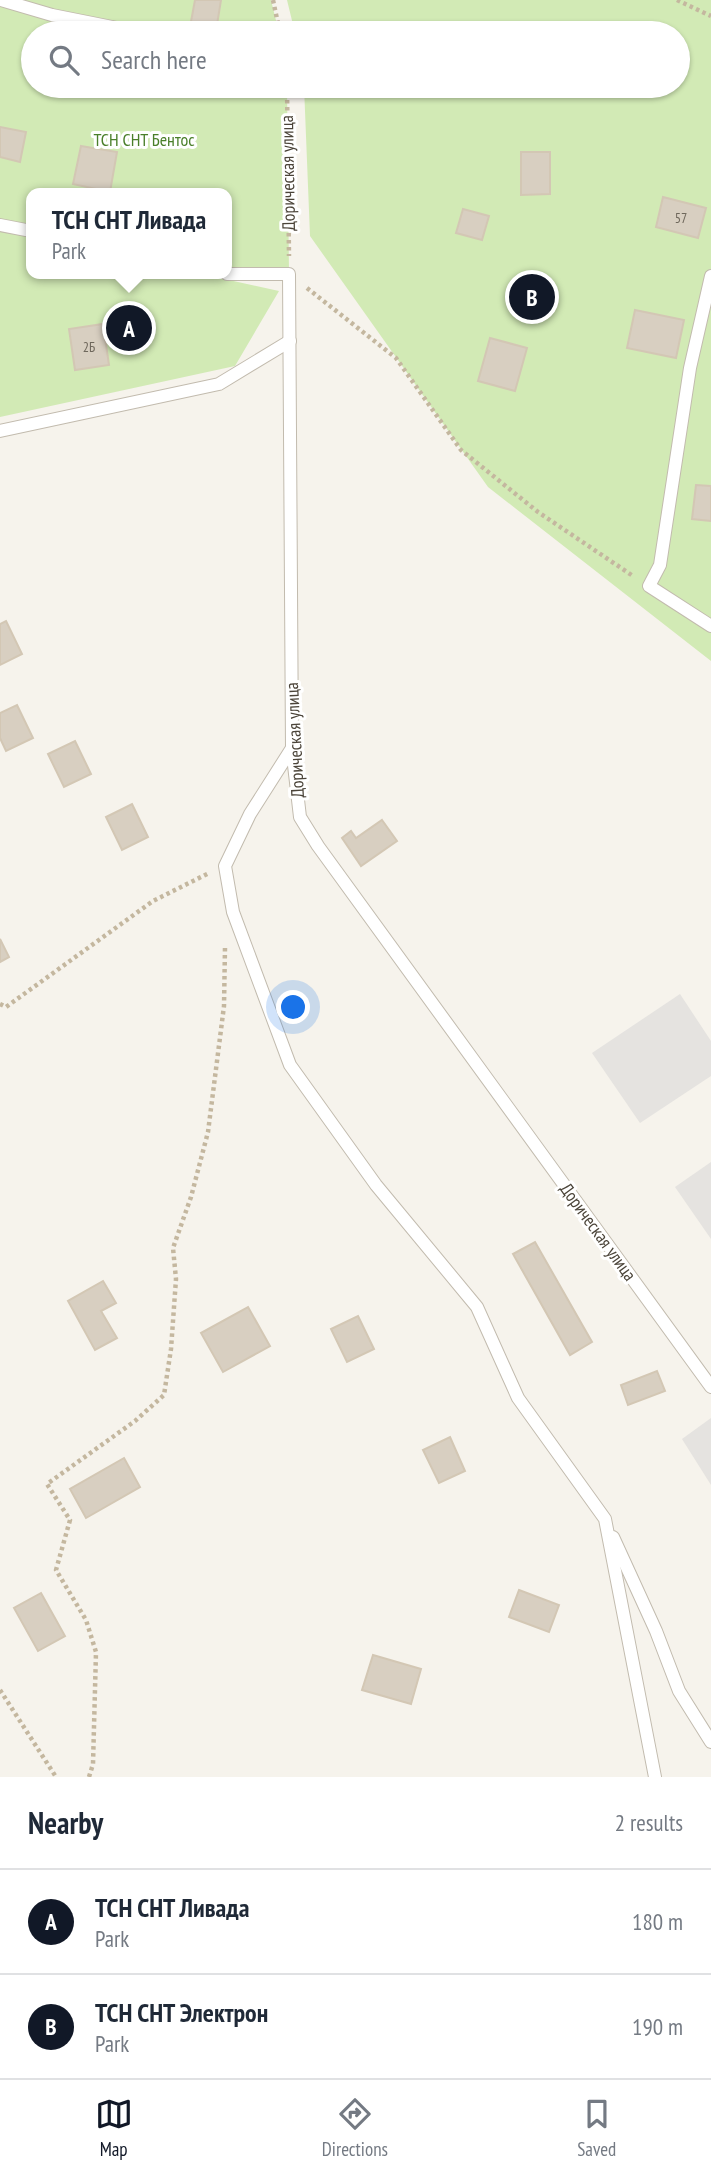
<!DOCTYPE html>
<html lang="en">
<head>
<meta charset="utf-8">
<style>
  body { margin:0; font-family:"PT Sans Narrow",sans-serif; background:#f6f6f7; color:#1f2937 }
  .you { position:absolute; left:294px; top:1008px; width:24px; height:24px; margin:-18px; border:5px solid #fff; border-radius:50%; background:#1a73e8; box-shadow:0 0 0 10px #1a73e833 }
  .badge { display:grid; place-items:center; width:46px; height:46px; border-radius:50%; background:#111827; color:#fff; font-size:23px; font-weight:700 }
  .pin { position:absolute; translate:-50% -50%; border:4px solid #fff; box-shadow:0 2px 7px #0006 }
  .popup { position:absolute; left:26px; top:188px; width:206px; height:91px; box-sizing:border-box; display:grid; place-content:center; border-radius:14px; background:#fff; filter:drop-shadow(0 2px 5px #0005); font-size:23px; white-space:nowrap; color:#747a83 }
  .popup b { font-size:26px; color:#1f2937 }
  .popup::after { content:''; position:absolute; left:50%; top:100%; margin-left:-14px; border:14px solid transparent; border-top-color:#fff }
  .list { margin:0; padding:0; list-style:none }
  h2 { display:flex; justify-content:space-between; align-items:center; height:91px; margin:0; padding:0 28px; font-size:30px }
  h2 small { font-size:23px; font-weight:400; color:#747a83 }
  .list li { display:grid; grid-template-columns:46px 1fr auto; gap:21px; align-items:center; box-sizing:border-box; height:105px; padding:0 28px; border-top:2px solid #e0e1e3 }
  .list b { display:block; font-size:26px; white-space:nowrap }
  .list p { margin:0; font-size:23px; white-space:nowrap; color:#747a83 }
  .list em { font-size:23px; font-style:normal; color:#747a83 }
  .icon { flex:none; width:38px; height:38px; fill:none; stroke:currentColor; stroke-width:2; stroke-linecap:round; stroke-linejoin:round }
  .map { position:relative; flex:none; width:711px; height:1777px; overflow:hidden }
  .search { position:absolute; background:#fff; box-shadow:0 2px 5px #0004; left:21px; right:21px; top:21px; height:77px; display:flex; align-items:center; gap:18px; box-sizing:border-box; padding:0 24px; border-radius:38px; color:#747a83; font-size:26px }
  .sheet { height:301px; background:#fff }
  nav { display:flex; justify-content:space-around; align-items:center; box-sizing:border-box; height:98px; border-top:2px solid #e0e1e3; background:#fff; font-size:19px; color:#747a83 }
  nav a { display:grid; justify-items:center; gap:4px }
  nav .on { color:#111827 }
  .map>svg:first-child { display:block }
  .green { fill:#d2eab5 }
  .parking { fill:#e5e3e0 }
  .building { fill:#d8cfc1; stroke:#d3c7b4; stroke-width:2 }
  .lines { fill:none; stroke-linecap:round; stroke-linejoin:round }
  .service-casing { stroke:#c2bbae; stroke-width:14 }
  .path { stroke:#c4b79f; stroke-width:4.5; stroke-dasharray:3.5 3.5; stroke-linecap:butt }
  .service { stroke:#fff; stroke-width:12 }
  .labels { text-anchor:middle; stroke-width:6; stroke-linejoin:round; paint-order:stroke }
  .number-label { font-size:14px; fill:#6e675b }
  .park-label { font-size:18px; fill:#4a7f2a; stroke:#fff }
  .street-label { font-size:18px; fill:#4b4439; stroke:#fff }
</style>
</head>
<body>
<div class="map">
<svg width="711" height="1777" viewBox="0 0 711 1777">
  <rect width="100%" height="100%" fill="#f6f3ec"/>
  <g class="green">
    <path d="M 0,0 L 271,0 L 279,33 L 33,33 L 33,86 L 287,86 L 289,274 L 227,274 L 227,193 L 31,193 L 31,228 L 0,220 Z"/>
    <path d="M 287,0 L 711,0 L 711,661 L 488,487 L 310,236 L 304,86 L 678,86 L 678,33 L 295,33 Z"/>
    <path d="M 0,229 L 31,236 L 31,274 L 202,274 L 279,291 L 235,366 L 0,417 Z"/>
  </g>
  <g class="parking">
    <path d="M 680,994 L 711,1041 L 711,1076 L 640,1123 L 592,1053 Z"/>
    <path d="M 711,1162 L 711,1239 L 675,1187 Z"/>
    <path d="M 711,1418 L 711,1485 L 682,1439 Z"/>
  </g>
  <g class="building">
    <path d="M 195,0 L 221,0 L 216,31 L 190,27 Z"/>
    <path d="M 0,127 L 26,132 L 20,162 L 0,157 Z"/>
    <path d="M 81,146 L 117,152 L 110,192 L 73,184 Z"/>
    <path d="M 521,152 L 550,152 L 550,194 L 521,195 Z"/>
    <path d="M 663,197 L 706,208 L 698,238 L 656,227 Z"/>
    <path d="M 463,209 L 489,216 L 482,240 L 456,233 Z"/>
    <path d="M 635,310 L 684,320 L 676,358 L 627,348 Z"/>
    <path d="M 103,324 L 109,365 L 75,370 L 69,329 Z"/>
    <path d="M 490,338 L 527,348 L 515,391 L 478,381 Z"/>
    <path d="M 696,485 L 711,486 L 711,521 L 692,519 Z"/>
    <path d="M 6,621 L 22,654 L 0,665 L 0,624 Z"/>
    <path d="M 17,705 L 33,738 L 6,751 L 0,738 L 0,713 Z"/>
    <path d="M 75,741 L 91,774 L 64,787 L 48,754 Z"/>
    <path d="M 132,804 L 148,837 L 122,850 L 106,817 Z"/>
    <path d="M 382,820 L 397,841 L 361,866 L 342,838 L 351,831 L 356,838 Z"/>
    <path d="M 0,939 L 9,957 L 0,962 Z"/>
    <path d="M 535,1242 L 592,1342 L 570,1355 L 513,1254 Z"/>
    <path d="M 103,1281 L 116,1303 L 101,1311 L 117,1338 L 95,1350 L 68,1301 Z"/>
    <path d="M 248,1307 L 270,1346 L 223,1372 L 201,1333 Z"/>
    <path d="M 358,1316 L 374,1349 L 347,1362 L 331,1329 Z"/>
    <path d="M 657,1371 L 665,1391 L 628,1405 L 621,1385 Z"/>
    <path d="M 450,1437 L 465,1471 L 439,1483 L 423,1450 Z"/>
    <path d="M 124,1458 L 140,1487 L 86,1518 L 70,1489 Z"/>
    <path d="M 519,1590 L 559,1605 L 549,1632 L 509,1617 Z"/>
    <path d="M 41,1593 L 65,1636 L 38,1651 L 14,1608 Z"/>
    <path d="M 373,1655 L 421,1669 L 411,1704 L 362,1690 Z"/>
  </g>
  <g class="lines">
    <g class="service-casing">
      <g id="service">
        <path d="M 1,0 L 52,15 L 142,33"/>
        <path d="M 0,225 L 31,231"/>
        <path d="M 227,274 L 289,274 L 292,748 L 300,817 L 318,846 L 711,1387"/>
        <path d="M 711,276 L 690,368 L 660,565 L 649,586 L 711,626"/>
        <path d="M 0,431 L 219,384 L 290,341"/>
        <path d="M 292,748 L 250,814 L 225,866 L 233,912 L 290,1065 L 376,1185 L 477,1307 L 518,1398 L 605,1519 L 655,1777"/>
        <path d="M 613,1537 L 656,1631 L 679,1691 L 711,1742"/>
      </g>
    </g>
    <g class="path">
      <path d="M 273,0 L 280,33"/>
      <path d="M 677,0 L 711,16"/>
      <path d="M 287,86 L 289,256"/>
      <path d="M 307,288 L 396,358 L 461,450 L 538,512 L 633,576"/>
      <path d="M 0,1004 L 6,1007 L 153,901 L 209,873"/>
      <path d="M 0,1690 L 56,1777"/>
      <path d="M 89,1777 L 93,1764 L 96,1652 L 86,1620 L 56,1570 L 70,1520 L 47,1484 L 135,1421 L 164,1395 L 171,1349 L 176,1279 L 173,1248 L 191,1197 L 208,1132 L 224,1006 L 225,947"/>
    </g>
    <use href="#service" class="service"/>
  </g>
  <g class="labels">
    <g class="number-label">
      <text x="681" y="223">57</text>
      <text x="89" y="352">2Б</text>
    </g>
    <g class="park-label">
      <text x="144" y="146">ТСН СНТ Бентос</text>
    </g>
    <g class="street-label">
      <text transform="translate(288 173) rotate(-91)" y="6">Дорическая улица</text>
      <text transform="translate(295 740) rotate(-93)" y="6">Дорическая улица</text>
      <text transform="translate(598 1232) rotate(54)" y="6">Дорическая улица</text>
    </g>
  </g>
</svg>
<div class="you"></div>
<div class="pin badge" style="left:129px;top:328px">A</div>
<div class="popup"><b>ТСН СНТ Ливада</b>Park</div>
<div class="pin badge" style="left:532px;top:297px">B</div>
<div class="search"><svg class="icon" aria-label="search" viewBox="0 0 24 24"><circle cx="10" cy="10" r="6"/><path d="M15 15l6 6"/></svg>Search here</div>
</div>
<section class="sheet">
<h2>Nearby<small>2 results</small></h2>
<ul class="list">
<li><span class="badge">A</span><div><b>ТСН СНТ Ливада</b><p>Park</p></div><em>180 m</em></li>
<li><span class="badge">B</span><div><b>ТСН СНТ Электрон</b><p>Park</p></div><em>190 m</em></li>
</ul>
</section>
<nav>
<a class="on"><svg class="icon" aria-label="map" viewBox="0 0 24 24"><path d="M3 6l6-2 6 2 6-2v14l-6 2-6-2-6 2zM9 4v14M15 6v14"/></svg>Map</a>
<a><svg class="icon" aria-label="directions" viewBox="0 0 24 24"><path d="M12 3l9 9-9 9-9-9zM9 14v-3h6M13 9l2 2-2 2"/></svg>Directions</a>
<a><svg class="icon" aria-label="saved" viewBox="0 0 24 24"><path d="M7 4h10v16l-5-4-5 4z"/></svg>Saved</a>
</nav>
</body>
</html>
